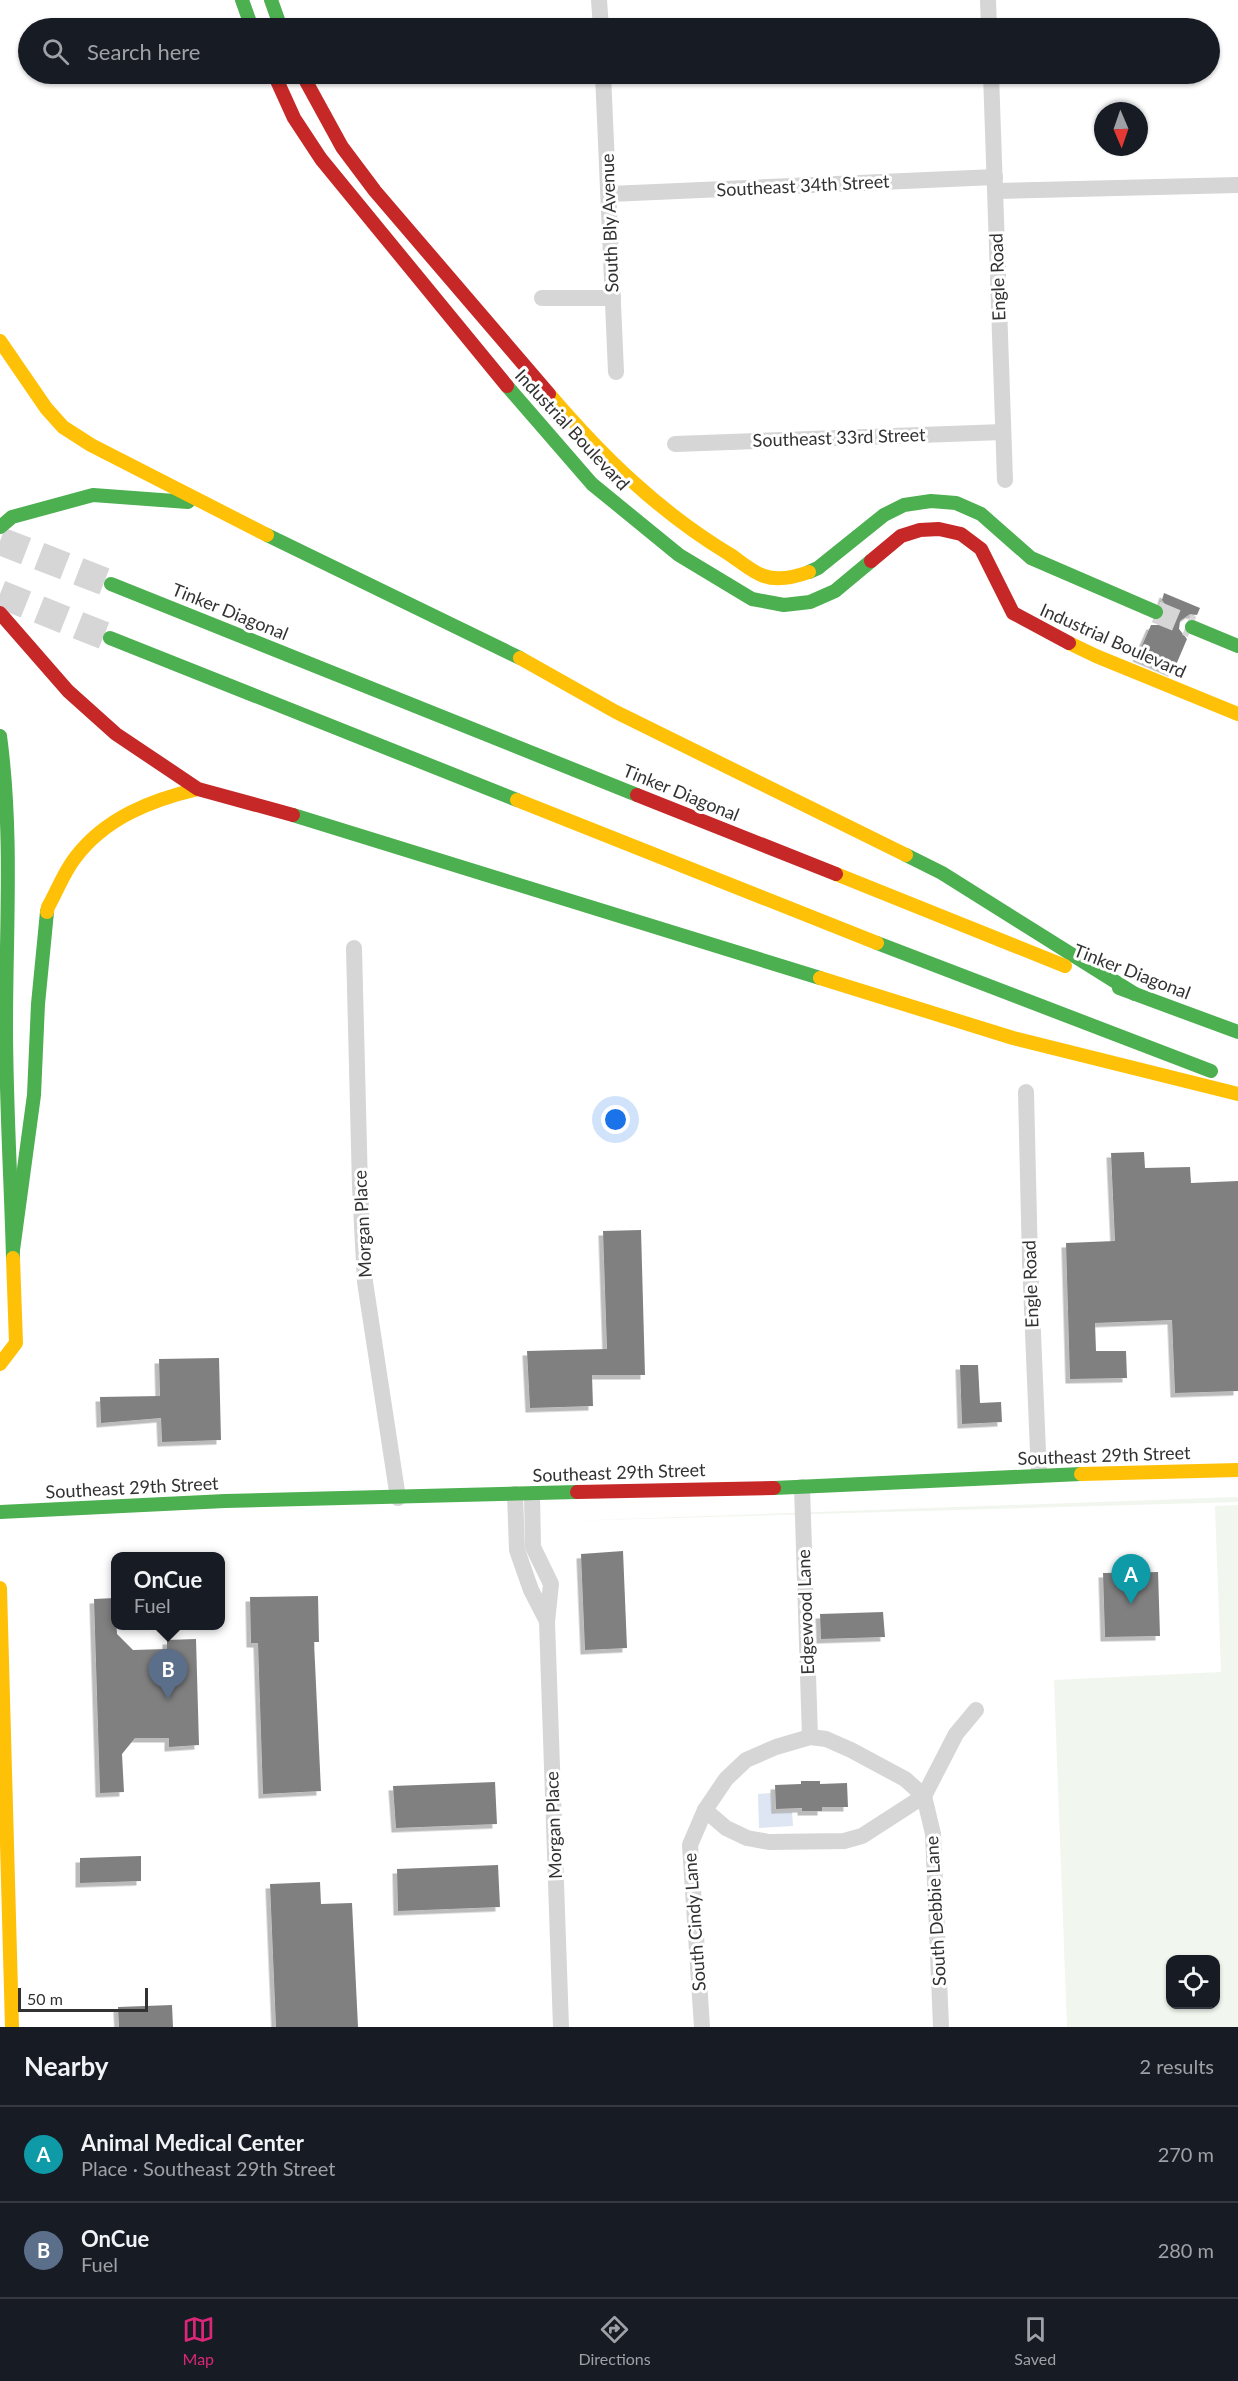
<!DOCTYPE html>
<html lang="en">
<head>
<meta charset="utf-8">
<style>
  body { margin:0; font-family:Lato,sans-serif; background:#242831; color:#f1f3f6 }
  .controls { position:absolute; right:18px; bottom:18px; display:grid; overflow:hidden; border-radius:12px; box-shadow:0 2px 4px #0004 }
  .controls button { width:54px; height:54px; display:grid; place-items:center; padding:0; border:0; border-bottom:2px solid #363941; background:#171b24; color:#f1f3f6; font:30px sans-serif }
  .compass { position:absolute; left:1094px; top:102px; width:54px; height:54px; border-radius:50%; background:#171b24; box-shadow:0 2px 4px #0004; rotate:178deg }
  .scale { position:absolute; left:18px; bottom:15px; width:130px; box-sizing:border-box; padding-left:6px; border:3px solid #323232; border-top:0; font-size:16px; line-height:21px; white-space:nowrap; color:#323232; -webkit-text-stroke:4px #fff; paint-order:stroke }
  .you { position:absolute; left:616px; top:1120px; width:21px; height:21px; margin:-15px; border:4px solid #fff; border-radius:50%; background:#1a73e8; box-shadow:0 0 0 9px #1a73e833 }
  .badge { display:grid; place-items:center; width:39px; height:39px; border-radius:50%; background:#db2777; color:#fff; font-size:20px; font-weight:700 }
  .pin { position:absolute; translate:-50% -50px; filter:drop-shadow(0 2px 3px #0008) }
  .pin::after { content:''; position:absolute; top:32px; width:21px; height:18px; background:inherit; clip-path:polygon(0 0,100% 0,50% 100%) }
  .popup { position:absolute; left:111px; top:1552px; width:114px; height:78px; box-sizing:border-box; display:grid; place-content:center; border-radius:12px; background:#171b24; filter:drop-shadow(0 2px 4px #0005); font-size:20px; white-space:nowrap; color:#9ea1a6 }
  .popup b { font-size:22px; color:#f1f3f6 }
  .popup::after { content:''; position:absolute; left:50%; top:100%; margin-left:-12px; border:12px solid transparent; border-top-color:#171b24 }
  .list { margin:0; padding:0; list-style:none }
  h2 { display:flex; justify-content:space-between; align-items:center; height:78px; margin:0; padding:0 24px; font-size:26px }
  h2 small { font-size:20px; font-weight:400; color:#9ea1a6 }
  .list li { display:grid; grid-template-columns:39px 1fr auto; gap:18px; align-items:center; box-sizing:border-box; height:96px; padding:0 24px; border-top:2px solid #363941 }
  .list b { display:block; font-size:22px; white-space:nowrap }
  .list p { margin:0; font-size:20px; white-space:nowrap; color:#9ea1a6 }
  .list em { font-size:20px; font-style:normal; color:#9ea1a6 }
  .icon { flex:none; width:33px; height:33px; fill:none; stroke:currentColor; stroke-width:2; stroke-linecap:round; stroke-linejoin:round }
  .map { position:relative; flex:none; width:1238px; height:2027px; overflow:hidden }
  .search { position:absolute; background:#171b24; box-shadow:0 2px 4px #0004; left:18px; right:18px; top:18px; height:66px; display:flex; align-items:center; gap:15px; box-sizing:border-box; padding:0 21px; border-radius:33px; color:#9ea1a6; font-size:22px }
  .sheet { height:270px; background:#171b24 }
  nav { display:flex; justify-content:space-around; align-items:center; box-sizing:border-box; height:84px; border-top:2px solid #363941; background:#171b24; font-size:16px; color:#9ea1a6 }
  nav a { display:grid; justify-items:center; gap:3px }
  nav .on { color:#db2777 }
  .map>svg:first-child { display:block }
  .green { fill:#f1f6ee; fill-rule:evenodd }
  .water { fill:#dde6f2 }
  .building { fill:#808080; filter:url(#shadow) }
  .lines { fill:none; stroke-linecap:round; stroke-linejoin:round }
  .secondary-tunnel { stroke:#d6d6d6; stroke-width:22; stroke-dasharray:22 11; stroke-linecap:butt }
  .highway-tunnel { stroke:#d6d6d6; stroke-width:28; stroke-dasharray:28 14; stroke-linecap:butt }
  .street { stroke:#d6d6d6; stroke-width:16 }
  .fast { stroke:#4caf50; stroke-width:14 }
  .slow { stroke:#ffc107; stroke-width:14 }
  .jam { stroke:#c62828; stroke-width:14 }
  .labels { text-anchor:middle; stroke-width:6; stroke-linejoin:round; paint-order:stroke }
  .street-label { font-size:18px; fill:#323232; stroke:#fff }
</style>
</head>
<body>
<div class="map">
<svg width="1238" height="2027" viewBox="0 0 1238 2027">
  <defs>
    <filter id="shadow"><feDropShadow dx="-4.5" dy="4.5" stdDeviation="0" flood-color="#0004"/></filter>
  </defs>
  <rect width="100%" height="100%" fill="#fff"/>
  <g class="green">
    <path d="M 1238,1497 L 1238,1502 L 567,1521 Z"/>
    <path d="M 1238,1505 L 1238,2027 L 1067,2027 L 1054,1680 L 1221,1672 L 1215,1506 ZM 1170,1960 L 1216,1960 L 1216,2004 L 1170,2004 Z"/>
  </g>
  <path class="water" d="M 771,1793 L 772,1813 L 792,1812 L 793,1826 L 759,1828 L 758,1794 Z"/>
  <g class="building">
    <path d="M 1164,593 L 1200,608 L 1197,615 L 1190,614 L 1180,621 L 1179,629 L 1187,639 L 1173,672 L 1137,657 L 1151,625 L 1158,625 L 1168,618 L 1169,610 L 1162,600 Z"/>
    <path d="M 1144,1152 L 1145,1168 L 1190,1167 L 1191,1183 L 1238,1181 L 1238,1391 L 1175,1393 L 1172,1320 L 1095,1323 L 1096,1351 L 1126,1351 L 1127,1378 L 1070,1379 L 1066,1243 L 1115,1241 L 1111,1153 Z"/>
    <path d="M 641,1230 L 645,1375 L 592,1375 L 593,1406 L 530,1408 L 527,1351 L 607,1349 L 603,1231 Z"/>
    <path d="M 219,1358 L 221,1440 L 162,1442 L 161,1418 L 101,1423 L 100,1397 L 160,1396 L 159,1359 Z"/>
    <path d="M 960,1365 L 978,1365 L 980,1403 L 1001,1402 L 1002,1422 L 962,1424 Z"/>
    <path d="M 623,1551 L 627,1648 L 585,1650 L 581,1554 Z"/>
    <path d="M 1158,1572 L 1160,1636 L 1105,1637 L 1103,1573 Z"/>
    <path d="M 318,1596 L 319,1642 L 314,1642 L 321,1791 L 263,1794 L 258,1643 L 251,1643 L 250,1597 Z"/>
    <path d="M 115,1598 L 117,1634 L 133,1650 L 167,1649 L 167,1640 L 196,1639 L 199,1745 L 169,1747 L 169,1738 L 135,1738 L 122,1754 L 124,1792 L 100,1793 L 94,1599 Z"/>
    <path d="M 883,1612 L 885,1637 L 821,1639 L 820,1614 Z"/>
    <path d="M 801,1781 L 820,1781 L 820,1784 L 847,1783 L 848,1807 L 822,1807 L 822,1811 L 802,1811 L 802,1808 L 776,1809 L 775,1785 L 801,1784 Z"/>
    <path d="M 495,1782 L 497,1824 L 396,1828 L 393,1786 Z"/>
    <path d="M 141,1856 L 141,1881 L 80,1883 L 80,1858 Z"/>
    <path d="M 498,1865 L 500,1907 L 398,1911 L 397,1869 Z"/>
    <path d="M 320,1882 L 321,1904 L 352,1903 L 358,2027 L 276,2027 L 270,1884 Z"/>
    <path d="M 172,2005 L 173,2027 L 119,2027 L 118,2007 Z"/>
  </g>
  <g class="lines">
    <path class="secondary-tunnel" d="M 1156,612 L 1192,627"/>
    <g class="highway-tunnel">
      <path d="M 0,541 L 111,584"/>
      <path d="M 0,594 L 110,638"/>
    </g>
    <g class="street">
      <path d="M 599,0 L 601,28"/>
      <path d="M 988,0 L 989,28"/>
      <path d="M 603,74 L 616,372"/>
      <path d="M 991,74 L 1005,480"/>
      <path d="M 996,191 L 1238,185"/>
      <path d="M 610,194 L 995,177"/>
      <path d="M 542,298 L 613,298"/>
      <path d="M 675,444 L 1003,432"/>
      <path d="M 354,948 L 360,1187 L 365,1282 L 398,1498"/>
      <path d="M 1026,1092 L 1030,1262 L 1039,1475"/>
      <path d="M 802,1487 L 810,1737"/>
      <path d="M 515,1494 L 517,1550 L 531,1590 L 547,1621"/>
      <path d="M 532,1494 L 533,1547 L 551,1584 L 547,1622 L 561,2027"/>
      <path d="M 705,1810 L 726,1828 L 747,1838 L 769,1842 L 844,1841 L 862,1836 L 924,1796 L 956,1734 L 976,1710"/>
      <path d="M 702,2027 L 690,1845 L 705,1810 L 726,1779 L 746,1760 L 776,1747 L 810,1737 L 826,1739 L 851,1750 L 905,1779 L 924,1796 L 933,1834 L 941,2027"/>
    </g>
    <g class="fast">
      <path d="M 242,0 L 252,28"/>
      <path d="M 271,0 L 281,28"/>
      <path d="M 507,386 L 592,484 L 679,555 L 752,599 L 784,605 L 810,602 L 835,591 L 871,561"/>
      <path d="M 0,527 L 12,517 L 93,495 L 188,502"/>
      <path d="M 267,535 L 520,658"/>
      <path d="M 809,572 L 818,568 L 884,515 L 904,505 L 931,501 L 956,503 L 981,514 L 1031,558 L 1156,612"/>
      <path d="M 111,584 L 637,795"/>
      <path d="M 1192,627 L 1238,646"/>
      <path d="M 110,638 L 517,800"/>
      <path d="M 0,736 C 13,832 6,930 6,1026 C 6,1103 11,1181 13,1258"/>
      <path d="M 293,815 L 820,978"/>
      <path d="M 906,855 L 942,873 L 1135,994"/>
      <path d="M 877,943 L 1211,1071"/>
      <path d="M 1119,988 L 1238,1032"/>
      <path d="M 13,1250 L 34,1095 L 38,1004 L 47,912"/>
      <path d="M 774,1488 L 1081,1474"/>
      <path d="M 0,1512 L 225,1501 L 577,1492"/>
    </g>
    <g class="slow">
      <path d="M 0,341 L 46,408 L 63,427 L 91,445 L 267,535"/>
      <path d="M 549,394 C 603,457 658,511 729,554 C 740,561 752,572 764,576 C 778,581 795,577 809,572"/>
      <path d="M 1069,643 L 1096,656 L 1238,714"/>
      <path d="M 520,658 L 616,712 L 906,855"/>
      <path d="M 517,800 L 877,943"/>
      <path d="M 836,874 L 1065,966"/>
      <path d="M 47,912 L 48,907 C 57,891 64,872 75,858 C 105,818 151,800 198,789"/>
      <path d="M 820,978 L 1013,1038 L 1238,1094"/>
      <path d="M 0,1364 L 16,1343 L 13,1258"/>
      <path d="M 1081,1474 L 1238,1470"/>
      <path d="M 0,1588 L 12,2027"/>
    </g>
    <g class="jam">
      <path d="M 274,74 L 294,118 L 321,159 L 507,386"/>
      <path d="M 302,74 L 342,147 L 375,191 L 549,394"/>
      <path d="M 871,561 L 901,536 L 920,530 L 939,529 L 961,534 L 981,549 L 1013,613 L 1069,643"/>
      <path d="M 0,613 L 68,691 L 116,734 L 198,789 L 293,815"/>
      <path d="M 637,795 L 836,874"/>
      <path d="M 577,1492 L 774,1488"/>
    </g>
  </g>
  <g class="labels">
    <g class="street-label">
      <text transform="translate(803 186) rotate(-3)" y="6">Southeast 34th Street</text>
      <text transform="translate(610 223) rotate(-92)" y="6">South Bly Avenue</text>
      <text transform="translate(998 277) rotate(-92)" y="6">Engle Road</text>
      <text transform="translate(572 430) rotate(47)" y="6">Industrial Boulevard</text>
      <text transform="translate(839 438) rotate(-2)" y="6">Southeast 33rd Street</text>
      <text transform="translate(230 612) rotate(22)" y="6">Tinker Diagonal</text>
      <text transform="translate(1113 641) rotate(24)" y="6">Industrial Boulevard</text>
      <text transform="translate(681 793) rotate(22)" y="6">Tinker Diagonal</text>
      <text transform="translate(1132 972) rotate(21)" y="6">Tinker Diagonal</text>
      <text transform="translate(363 1224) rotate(-93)" y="6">Morgan Place</text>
      <text transform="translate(1031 1284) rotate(-92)" y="6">Engle Road</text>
      <text transform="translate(1104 1456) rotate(-2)" y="6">Southeast 29th Street</text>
      <text transform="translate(619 1473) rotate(-2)" y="6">Southeast 29th Street</text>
      <text transform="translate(132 1488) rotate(-3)" y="6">Southeast 29th Street</text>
      <text transform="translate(806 1612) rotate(-92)" y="6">Edgewood Lane</text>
      <text transform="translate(554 1825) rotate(-92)" y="6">Morgan Place</text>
      <text transform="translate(936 1911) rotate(-93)" y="6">South Debbie Lane</text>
      <text transform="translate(695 1922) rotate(-94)" y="6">South Cindy Lane</text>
    </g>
  </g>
</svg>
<div class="controls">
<button><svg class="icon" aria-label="locate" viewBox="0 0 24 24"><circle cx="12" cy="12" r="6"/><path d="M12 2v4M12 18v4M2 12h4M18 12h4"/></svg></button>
</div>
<svg class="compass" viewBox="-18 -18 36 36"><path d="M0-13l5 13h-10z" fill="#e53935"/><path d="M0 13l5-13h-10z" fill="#9ea1a6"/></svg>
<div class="scale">50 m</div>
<div class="you"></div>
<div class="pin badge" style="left:1131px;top:1604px;background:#0f9aa8">A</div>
<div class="pin badge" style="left:168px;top:1699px;background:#5c6f8a">B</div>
<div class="popup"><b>OnCue</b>Fuel</div>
<div class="search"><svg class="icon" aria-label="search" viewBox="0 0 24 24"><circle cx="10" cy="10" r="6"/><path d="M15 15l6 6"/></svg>Search here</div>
</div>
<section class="sheet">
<h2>Nearby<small>2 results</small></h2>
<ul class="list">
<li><span class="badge" style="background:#0f9aa8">A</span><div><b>Animal Medical Center</b><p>Place · Southeast 29th Street</p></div><em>270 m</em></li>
<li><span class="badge" style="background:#5c6f8a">B</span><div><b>OnCue</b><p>Fuel</p></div><em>280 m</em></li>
</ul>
</section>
<nav>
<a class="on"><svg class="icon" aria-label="map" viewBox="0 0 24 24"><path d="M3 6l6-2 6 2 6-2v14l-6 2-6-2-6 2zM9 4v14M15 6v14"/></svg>Map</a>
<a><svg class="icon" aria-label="directions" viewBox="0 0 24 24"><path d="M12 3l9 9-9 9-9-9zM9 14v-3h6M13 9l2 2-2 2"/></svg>Directions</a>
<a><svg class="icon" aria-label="saved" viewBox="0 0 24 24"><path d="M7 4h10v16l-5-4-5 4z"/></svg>Saved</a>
</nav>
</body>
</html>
